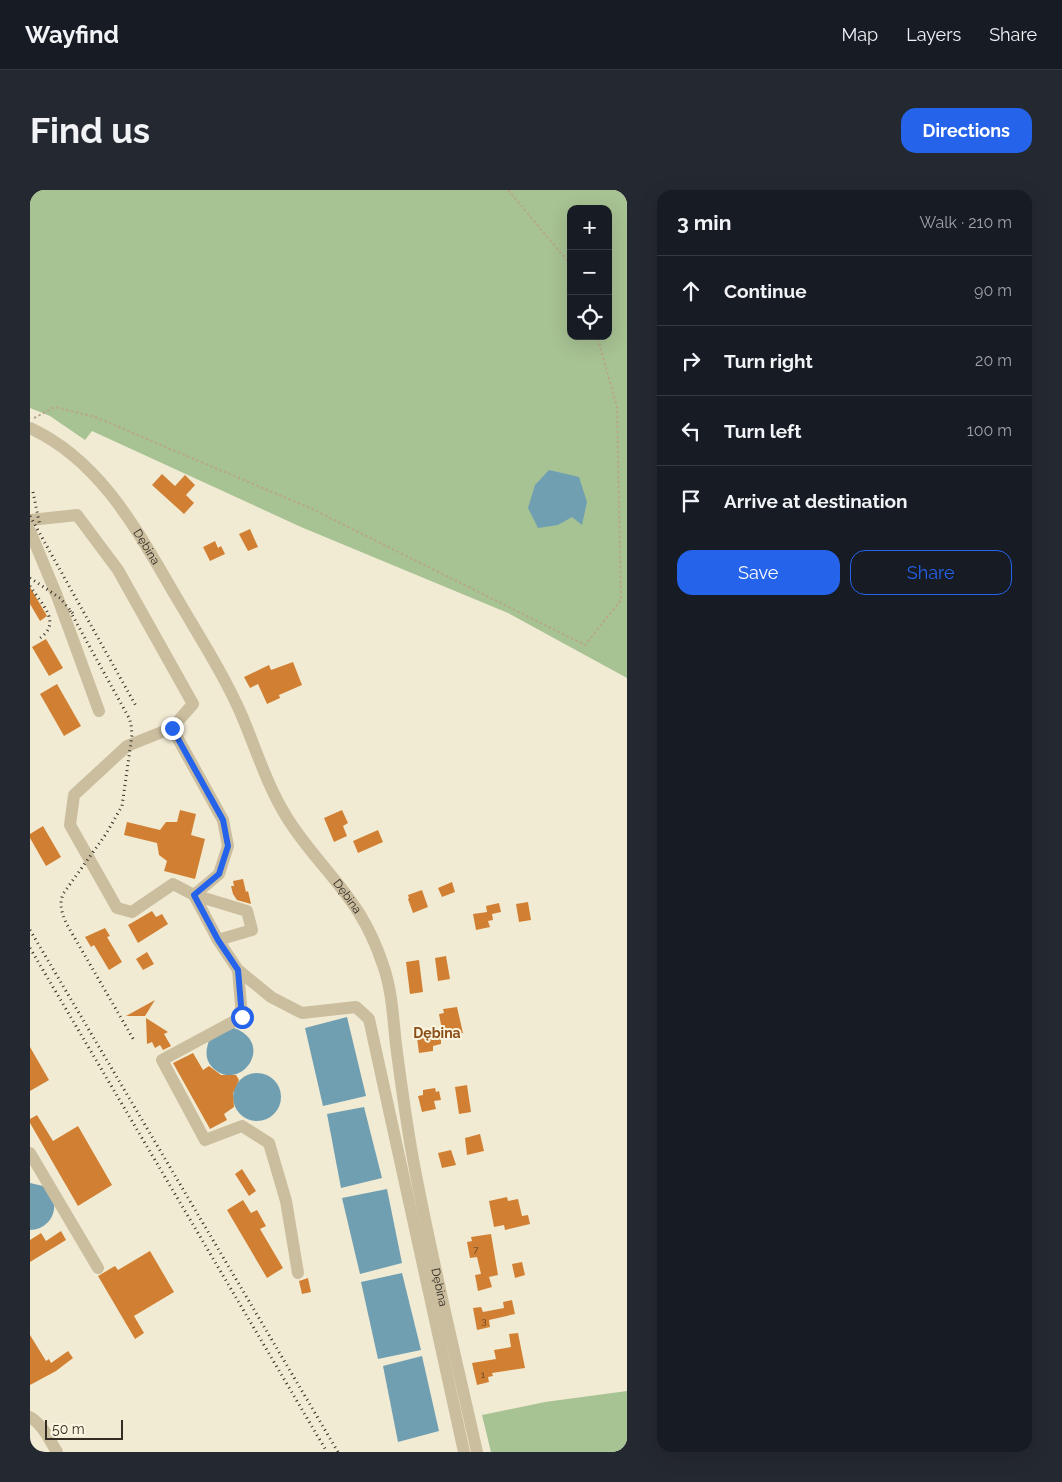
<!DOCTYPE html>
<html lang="en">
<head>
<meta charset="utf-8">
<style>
  body { margin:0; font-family:Raleway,sans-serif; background:#242831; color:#f1f3f6 }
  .controls { position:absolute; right:15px; top:15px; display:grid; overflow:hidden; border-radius:10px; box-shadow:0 5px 20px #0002 }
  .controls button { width:45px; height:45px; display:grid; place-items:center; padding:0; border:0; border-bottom:1px solid #363941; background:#171b24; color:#f1f3f6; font:25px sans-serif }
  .scale { position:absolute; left:15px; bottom:12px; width:78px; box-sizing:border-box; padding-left:5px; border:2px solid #342d24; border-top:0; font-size:14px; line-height:18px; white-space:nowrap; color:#342d24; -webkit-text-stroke:4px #faf5e0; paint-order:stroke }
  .stop { position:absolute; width:15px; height:15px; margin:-11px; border:4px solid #2563eb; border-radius:50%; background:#fff }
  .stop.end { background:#2563eb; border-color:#fff; box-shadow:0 1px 5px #0008 }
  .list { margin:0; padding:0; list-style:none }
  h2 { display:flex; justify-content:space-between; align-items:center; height:65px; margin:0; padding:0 20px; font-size:21px }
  h2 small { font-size:16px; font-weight:400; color:#9ea1a6 }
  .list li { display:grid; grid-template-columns:32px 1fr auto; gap:15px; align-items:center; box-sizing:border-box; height:70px; padding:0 20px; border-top:1px solid #363941 }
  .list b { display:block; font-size:19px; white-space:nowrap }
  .list em { font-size:16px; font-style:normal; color:#9ea1a6 }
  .actions { display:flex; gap:10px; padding:15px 20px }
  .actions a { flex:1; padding:11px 0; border:1px solid #2563eb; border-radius:15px; text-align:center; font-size:18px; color:#2563eb }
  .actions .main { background:#2563eb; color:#fff }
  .icon { flex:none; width:28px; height:28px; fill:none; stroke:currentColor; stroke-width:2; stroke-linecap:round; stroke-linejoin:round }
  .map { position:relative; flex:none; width:597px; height:1262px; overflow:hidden; border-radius:15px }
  header { display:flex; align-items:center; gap:30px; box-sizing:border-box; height:70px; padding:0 25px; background:#171b24; border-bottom:1px solid #363941 }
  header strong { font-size:24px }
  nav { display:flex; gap:28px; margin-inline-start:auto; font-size:18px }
  .intro { display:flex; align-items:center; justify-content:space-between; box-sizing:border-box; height:120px; padding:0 30px }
  h1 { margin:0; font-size:35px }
  .button { padding:12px 22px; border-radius:15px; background:#2563eb; color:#fff; font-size:18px; font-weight:700 }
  main { display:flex; gap:30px; padding:0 30px }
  aside { flex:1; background:#171b24; border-radius:15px; box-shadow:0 5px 20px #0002 }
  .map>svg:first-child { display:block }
  .green { fill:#a7c293; fill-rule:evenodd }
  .water { fill:#719fb2 }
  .building { fill:#d18033 }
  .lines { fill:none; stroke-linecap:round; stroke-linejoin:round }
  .path { stroke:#b7a88a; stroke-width:2; stroke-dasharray:2.5 2.5; stroke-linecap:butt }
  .minor { stroke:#cbbe9f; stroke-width:12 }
  .rail { stroke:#342d24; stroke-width:3; stroke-dasharray:1 4; stroke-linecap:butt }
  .route { stroke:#2563eb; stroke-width:6 }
  .labels { text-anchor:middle; stroke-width:4; stroke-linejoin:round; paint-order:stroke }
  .number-label { font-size:10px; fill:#5b4228 }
  .street-label { font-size:12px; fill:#342d24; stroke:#faf5e0 }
  .neighbourhood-label { font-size:14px; font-weight:bold; fill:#894d16; stroke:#faf5e0 }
</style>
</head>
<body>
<header>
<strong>Wayfind</strong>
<nav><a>Map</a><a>Layers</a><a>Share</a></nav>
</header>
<div class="intro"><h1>Find us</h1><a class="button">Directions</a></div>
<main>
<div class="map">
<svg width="597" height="1262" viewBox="0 0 597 1262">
  <rect width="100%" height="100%" fill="#f2ebd4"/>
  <g class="green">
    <path d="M 0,0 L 597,0 L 597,488 L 478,423 L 271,337 L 62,241 L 55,250 L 20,226 L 0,218 ZM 541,19 L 578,19 L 578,146 L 541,146 Z"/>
    <path d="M 597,1201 L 597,1262 L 461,1262 L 452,1225 L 515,1212 Z"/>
  </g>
  <g class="water">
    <path d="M 519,280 L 549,287 L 557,312 L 552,335 L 542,327 L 528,335 L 508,338 L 498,318 L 505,295 Z"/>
    <path d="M 317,827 L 336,906 L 293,916 L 275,838 Z"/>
    <path d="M 204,838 C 247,854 209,905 182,877 C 174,868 176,858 180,848 Z"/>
    <circle cx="227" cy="907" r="24"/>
    <path d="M 334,917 L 352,988 L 311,998 L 297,924 Z"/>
    <path d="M 0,993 L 13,996 C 17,1001 23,1008 24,1013 C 26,1028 14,1040 0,1040 Z"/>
    <path d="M 357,999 L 372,1073 L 330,1084 L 312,1008 Z"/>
    <path d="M 372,1083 L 391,1160 L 348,1169 L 331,1092 Z"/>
    <path d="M 392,1166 L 409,1241 L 368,1252 L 353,1176 Z"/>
  </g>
  <g class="building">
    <path d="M 132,284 L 145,296 L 155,285 L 165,295 L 156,305 L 164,313 L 154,324 L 122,295 Z"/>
    <path d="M 220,339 L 228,357 L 218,361 L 209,344 Z"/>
    <path d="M 185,351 L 188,358 L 191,356 L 195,364 L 180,371 L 173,357 Z"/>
    <path d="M 0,397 L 17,426 L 10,431 L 0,414 Z"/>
    <path d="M 16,449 L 33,478 L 19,486 L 2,457 Z"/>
    <path d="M 263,472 L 272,495 L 249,505 L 250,508 L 237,514 L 228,494 L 220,498 L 214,487 L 239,475 L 241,480 Z"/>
    <path d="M 27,494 L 51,536 L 34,546 L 10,504 Z"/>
    <path d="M 150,620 L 166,624 L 161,645 L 175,649 L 165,689 L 134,681 L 137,671 L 129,665 L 127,653 L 94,645 L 97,632 L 130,640 L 136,632 L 147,632 Z"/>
    <path d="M 312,620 L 318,633 L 313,636 L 317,646 L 304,652 L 294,628 Z"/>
    <path d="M 13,636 L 31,667 L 16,676 L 0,648 L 0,644 Z"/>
    <path d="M 348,640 L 353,652 L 328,663 L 323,651 Z"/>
    <path d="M 213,689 L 216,702 L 218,701 L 221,714 L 207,710 L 203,704 L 201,696 L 204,696 L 203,691 Z"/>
    <path d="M 422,692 L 425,702 L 412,707 L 408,698 Z"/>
    <path d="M 392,700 L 398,717 L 383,723 L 378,709 L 379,708 L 378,705 Z"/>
    <path d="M 498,712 L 501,730 L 489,732 L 486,714 Z"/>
    <path d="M 469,713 L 471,722 L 462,724 L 463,730 L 458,731 L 460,737 L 446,740 L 443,724 L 457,722 L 456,716 Z"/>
    <path d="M 122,721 L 126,727 L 132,724 L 138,734 L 108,753 L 98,735 Z"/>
    <path d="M 75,738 L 80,746 L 77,747 L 92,772 L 79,780 L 64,755 L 61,757 L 55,747 Z"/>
    <path d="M 117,762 L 124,774 L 113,780 L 106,769 Z"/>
    <path d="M 416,766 L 420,789 L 408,791 L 405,768 Z"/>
    <path d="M 389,770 L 393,802 L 380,804 L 376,772 Z"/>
    <path d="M 125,810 L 115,826 L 96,826 Z"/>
    <path d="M 427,817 L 433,843 L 411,849 L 411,854 L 403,856 L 403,861 L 389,863 L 387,848 L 393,847 L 393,843 L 412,840 L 409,824 L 414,823 L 413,819 Z"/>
    <path d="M 116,828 L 138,842 L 134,844 L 141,856 L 133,860 L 130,855 L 125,858 L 122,852 L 117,854 Z"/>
    <path d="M 0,857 L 19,890 L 0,901 Z"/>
    <path d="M 163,863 L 173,880 L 179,876 L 191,885 L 206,885 L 209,890 L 203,903 L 204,917 L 194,924 L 197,930 L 180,939 L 143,873 Z"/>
    <path d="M 437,895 L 441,922 L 429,924 L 425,897 Z"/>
    <path d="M 405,898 L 406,902 L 409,901 L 411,910 L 404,911 L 406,919 L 392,922 L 388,906 L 393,905 L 393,900 Z"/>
    <path d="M 7,925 L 23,951 L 48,936 L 82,995 L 48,1016 L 0,933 L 0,929 Z"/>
    <path d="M 450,944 L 454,961 L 437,965 L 435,948 Z"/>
    <path d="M 421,960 L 426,975 L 412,978 L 408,963 Z"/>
    <path d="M 212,979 L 226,1001 L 219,1006 L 205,984 Z"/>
    <path d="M 477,1007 L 478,1011 L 488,1009 L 492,1026 L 498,1025 L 500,1034 L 475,1040 L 474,1035 L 464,1037 L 459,1011 Z"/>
    <path d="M 213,1010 L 221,1023 L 227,1020 L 236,1036 L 230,1039 L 253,1078 L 237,1088 L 197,1020 Z"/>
    <path d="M 31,1041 L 36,1050 L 0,1072 L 0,1050 L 11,1043 L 16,1051 Z"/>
    <path d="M 461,1044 L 468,1085 L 459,1087 L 462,1097 L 448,1101 L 445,1085 L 451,1084 L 447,1067 L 440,1068 L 437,1052 L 442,1051 L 441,1047 Z"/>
    <path d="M 120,1061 L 144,1102 L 104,1126 L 114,1143 L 105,1149 L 68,1086 L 85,1076 L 88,1080 Z"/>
    <path d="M 492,1072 L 495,1085 L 485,1088 L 482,1074 Z"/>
    <path d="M 278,1088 L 281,1102 L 272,1104 L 269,1091 Z"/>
    <path d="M 482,1110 L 485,1124 L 459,1130 L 460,1137 L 447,1140 L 443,1118 L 451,1117 L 453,1122 L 474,1118 L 473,1112 Z"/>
    <path d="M 488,1143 L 495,1178 L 462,1183 L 463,1186 L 458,1187 L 459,1192 L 447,1195 L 442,1173 L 466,1169 L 464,1160 L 481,1157 L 479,1144 Z"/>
    <path d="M 0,1145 L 16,1171 L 19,1169 L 21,1173 L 38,1161 L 43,1168 L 26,1181 L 0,1195 Z"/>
  </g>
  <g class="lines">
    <g class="path">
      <path d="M 478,0 L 541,75"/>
      <path d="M 4,228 L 25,217 L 65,227 L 282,319 L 555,455 L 591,410 L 587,217 L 567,146"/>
    </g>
    <g class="minor">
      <path id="s1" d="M 0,238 C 74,272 111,348 151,415 C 172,451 195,487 212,526 C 226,559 237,595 256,626 C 277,661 307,688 329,723 C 339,739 347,757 353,775 C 362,800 363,828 366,855 C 371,893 376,931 383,969 C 401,1067 425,1164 447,1262"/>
      <path d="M 0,330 L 47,325 L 88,380 L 163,514 L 142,538 L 97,556 L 44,605 L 40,635 L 87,718 L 102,722 L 143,694 L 164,705 L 189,684 L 198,656 L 193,630 L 142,538"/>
      <path d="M 0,341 L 27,406 L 69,521"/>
      <path d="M 164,705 L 188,750 L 208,780 L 241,807 L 272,823 L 326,817 L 339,829 L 434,1262"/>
      <path d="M 164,705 L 217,721 L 222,740 L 188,750"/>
      <path d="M 208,780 L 212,827 L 132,870 L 175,950 L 212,936 L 239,953 L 256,1011 L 268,1083"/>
      <path d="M 0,963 L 68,1078"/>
      <path d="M 0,1227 C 13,1235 19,1249 27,1262"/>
    </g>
    <g class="rail">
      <path d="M 3,302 L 10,336"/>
      <path d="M 0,326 L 106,516"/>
      <path d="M 0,388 L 30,408 L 45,426"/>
      <path d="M 0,396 C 12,415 34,434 7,450"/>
      <path d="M 40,421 L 99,528 L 101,534 L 102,545 L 92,616 L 76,644 L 33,704 C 29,715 32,723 36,733 L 105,852"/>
      <path d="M 0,740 L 308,1262"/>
      <path d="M 0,758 L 297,1262"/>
    </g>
  </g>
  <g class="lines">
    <path class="route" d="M 142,538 L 193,630 L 198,656 L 189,684 L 164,705 L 188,750 L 208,780 L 212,827"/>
  </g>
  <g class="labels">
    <g class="number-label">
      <text x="446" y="1063">7</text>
      <text x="454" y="1134">3</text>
      <text x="453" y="1188">1</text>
    </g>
    <g class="street-label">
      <text dy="4" stroke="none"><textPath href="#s1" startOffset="169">Dębina</textPath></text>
      <text dy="4" stroke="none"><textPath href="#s1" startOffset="574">Dębina</textPath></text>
      <text dy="4" stroke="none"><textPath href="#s1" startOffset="979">Dębina</textPath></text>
    </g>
    <g class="neighbourhood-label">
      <text x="407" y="848">Dębina</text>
    </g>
  </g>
</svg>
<div class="controls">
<button>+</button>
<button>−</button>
<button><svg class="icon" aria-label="locate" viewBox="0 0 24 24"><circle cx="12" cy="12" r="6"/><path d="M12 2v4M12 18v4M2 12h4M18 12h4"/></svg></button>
</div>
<div class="scale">50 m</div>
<div class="stop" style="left:212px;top:827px"></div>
<div class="stop end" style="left:142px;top:538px"></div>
</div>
<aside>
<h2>3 min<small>Walk · 210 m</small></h2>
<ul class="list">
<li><svg class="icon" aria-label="ahead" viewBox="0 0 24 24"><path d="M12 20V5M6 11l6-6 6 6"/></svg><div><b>Continue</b></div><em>90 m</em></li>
<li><svg class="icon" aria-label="right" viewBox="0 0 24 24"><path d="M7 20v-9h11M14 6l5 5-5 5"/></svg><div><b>Turn right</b></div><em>20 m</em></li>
<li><svg class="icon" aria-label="left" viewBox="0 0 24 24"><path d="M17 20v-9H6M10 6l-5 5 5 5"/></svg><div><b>Turn left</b></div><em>100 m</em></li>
<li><svg class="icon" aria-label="arrive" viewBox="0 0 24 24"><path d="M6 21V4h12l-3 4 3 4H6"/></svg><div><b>Arrive at destination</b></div></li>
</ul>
<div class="actions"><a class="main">Save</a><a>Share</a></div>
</aside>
</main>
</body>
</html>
